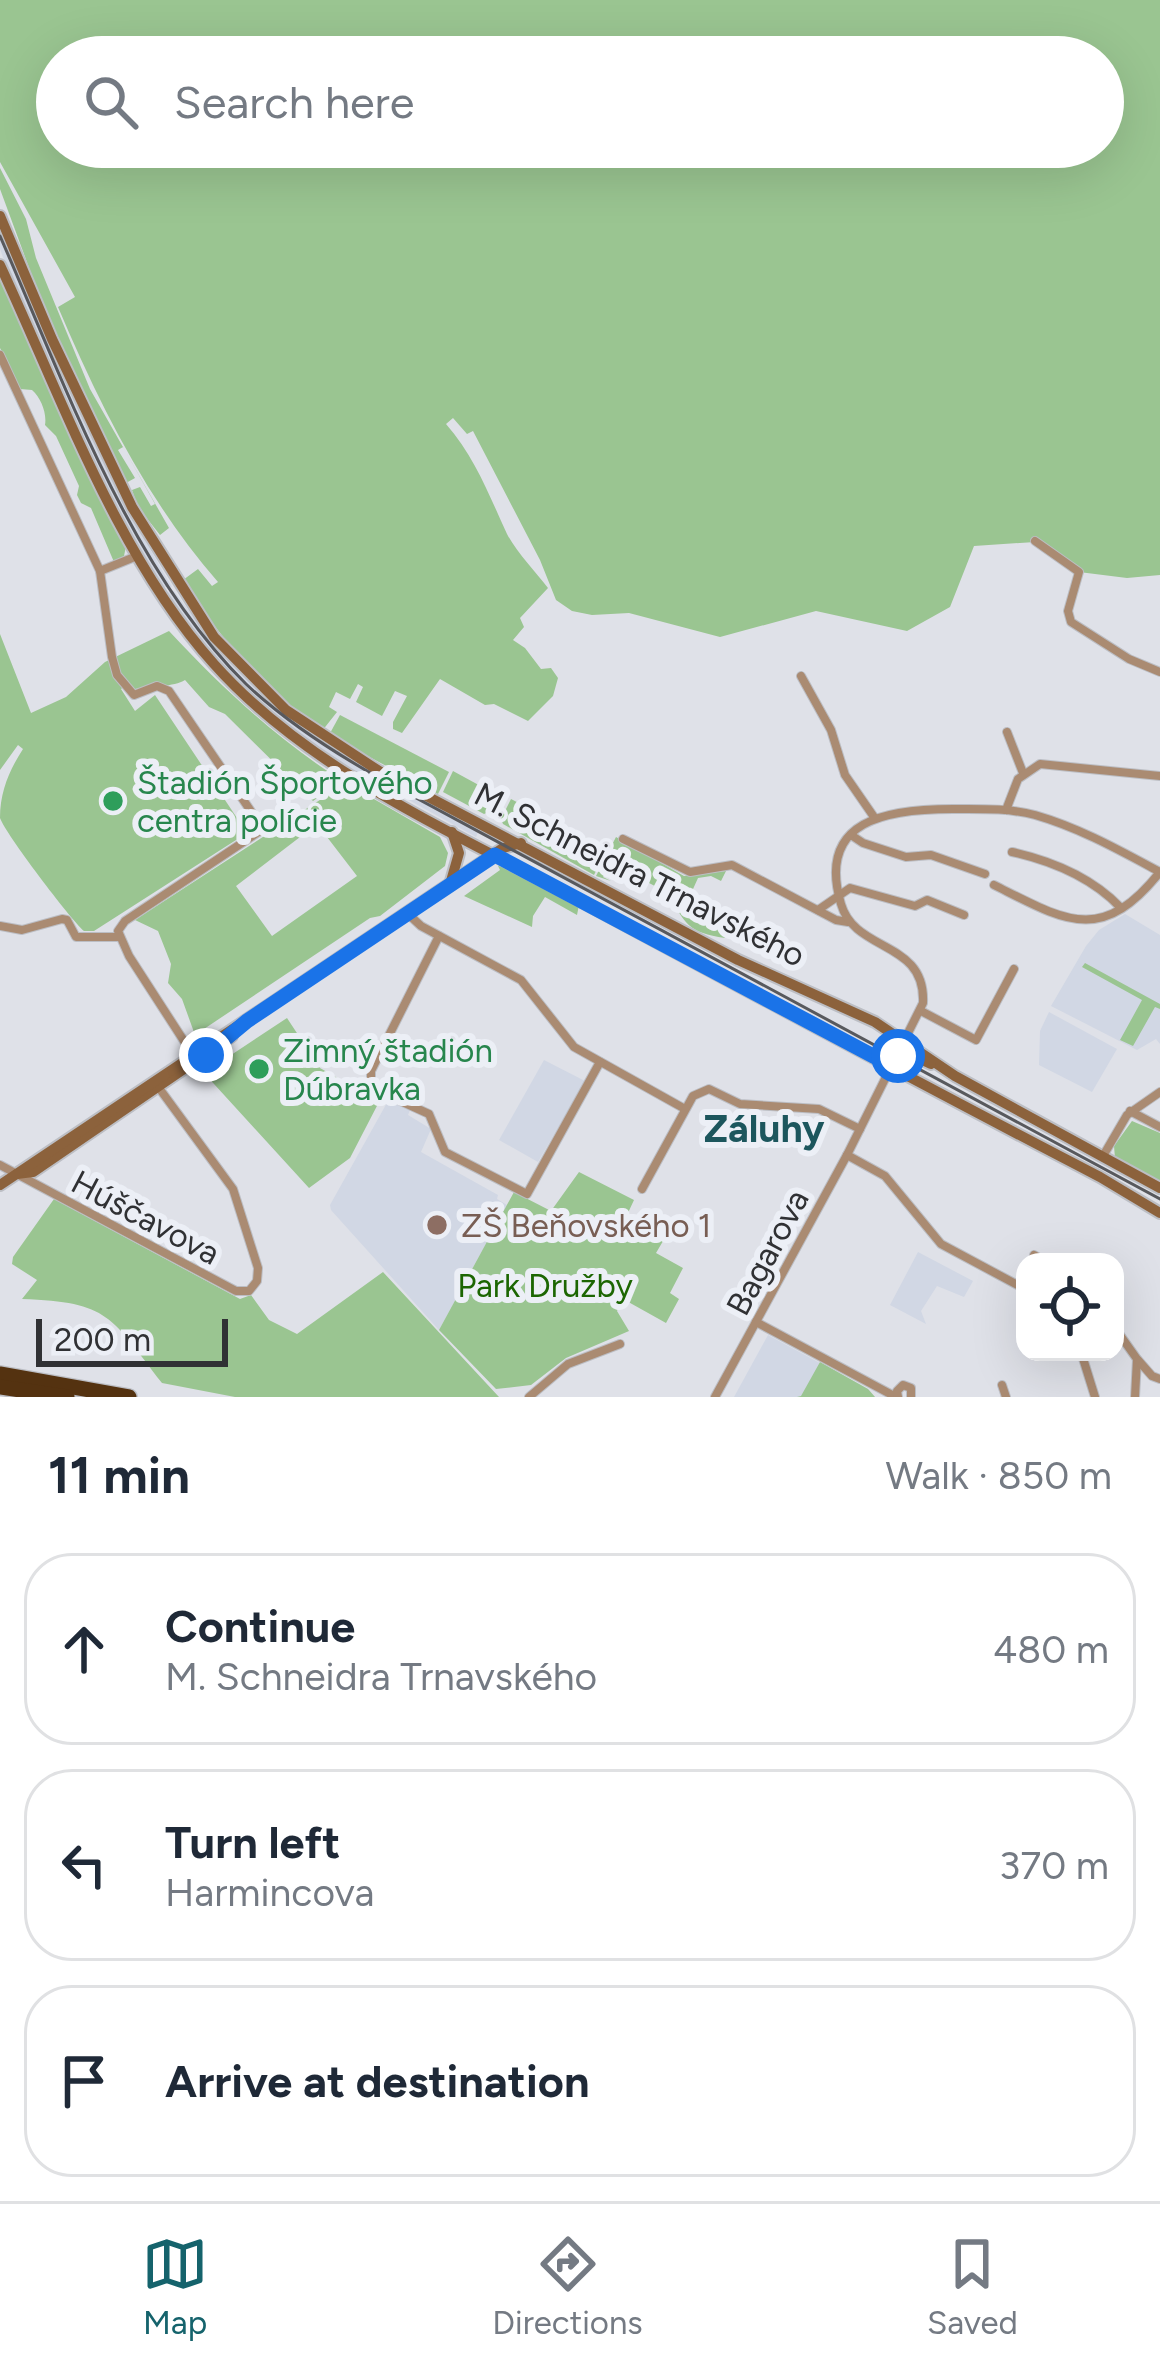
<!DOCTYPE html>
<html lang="en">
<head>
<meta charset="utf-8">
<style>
  body { margin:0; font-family:Figtree,sans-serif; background:#f2f2f3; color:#1f2937 }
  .controls { position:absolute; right:36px; bottom:36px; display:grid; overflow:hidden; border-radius:24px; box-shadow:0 12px 48px #0002 }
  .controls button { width:108px; height:108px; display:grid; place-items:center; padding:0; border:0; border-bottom:3px solid #e0e1e3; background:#fff; color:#1f2937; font:60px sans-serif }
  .scale { position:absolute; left:36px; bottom:30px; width:192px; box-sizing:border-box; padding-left:12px; border:6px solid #303134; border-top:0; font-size:33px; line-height:42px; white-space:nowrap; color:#303134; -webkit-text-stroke:9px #eceff6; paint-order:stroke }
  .stop { position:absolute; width:36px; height:36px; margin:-27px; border:9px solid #1a73e8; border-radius:50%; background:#fff }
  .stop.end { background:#1a73e8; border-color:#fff; box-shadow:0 3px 12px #0008 }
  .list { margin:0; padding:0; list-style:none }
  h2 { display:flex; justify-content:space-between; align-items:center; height:156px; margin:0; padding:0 48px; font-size:51px }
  h2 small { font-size:39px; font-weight:400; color:#747a83 }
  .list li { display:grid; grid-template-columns:78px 1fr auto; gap:36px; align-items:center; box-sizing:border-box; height:192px; margin:0 24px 24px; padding:0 24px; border:3px solid #e0e1e3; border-radius:48px }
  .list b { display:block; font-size:45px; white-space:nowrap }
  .list p { margin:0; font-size:39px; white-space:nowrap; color:#747a83 }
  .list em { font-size:39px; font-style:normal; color:#747a83 }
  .icon { flex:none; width:66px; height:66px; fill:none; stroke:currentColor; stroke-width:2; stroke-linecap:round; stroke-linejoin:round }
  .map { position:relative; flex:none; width:1160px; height:1397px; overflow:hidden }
  .search { position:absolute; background:#fff; box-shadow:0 12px 48px #0002; left:36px; right:36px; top:36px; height:132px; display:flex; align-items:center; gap:30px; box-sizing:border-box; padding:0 42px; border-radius:66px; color:#747a83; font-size:45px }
  .sheet { height:804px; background:#fff }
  nav { display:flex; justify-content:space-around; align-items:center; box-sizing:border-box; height:168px; border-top:3px solid #e0e1e3; background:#fff; font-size:33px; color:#747a83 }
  nav a { display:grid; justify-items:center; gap:6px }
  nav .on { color:#15636c }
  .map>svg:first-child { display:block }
  .built { fill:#d1d7e4 }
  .green { fill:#9ac591; fill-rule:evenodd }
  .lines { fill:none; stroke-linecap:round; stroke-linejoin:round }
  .street-casing { stroke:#bcbec4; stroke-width:10 }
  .secondary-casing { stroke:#bcbec4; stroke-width:14 }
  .highway-casing { stroke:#bcbec4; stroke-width:18 }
  .street { stroke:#aa8b72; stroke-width:8 }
  .secondary { stroke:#8c623c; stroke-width:10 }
  .highway { stroke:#543210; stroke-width:15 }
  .tram { stroke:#58595d; stroke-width:3 }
  .route { stroke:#1a73e8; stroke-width:15 }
  .leisure-dot { fill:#2e9e5b; stroke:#eceff6; stroke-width:4.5 }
  .education-dot { fill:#8d6e63; stroke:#eceff6; stroke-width:4.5 }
  .labels { text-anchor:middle; stroke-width:12; stroke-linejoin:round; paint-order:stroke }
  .leisure-label { font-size:33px; fill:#27864d; stroke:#eceff6; text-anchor:start }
  .street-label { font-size:33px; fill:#303134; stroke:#eceff6 }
  .education-label { font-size:33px; fill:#785e54; stroke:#eceff6; text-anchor:start }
  .park-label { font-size:33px; fill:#1c6602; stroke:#eceff6 }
  .quarter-label { font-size:39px; font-weight:bold; fill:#1c565d; stroke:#eceff6 }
</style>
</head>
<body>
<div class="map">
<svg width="1160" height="1397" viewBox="0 0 1160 1397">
  <rect width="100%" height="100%" fill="#dfe1e8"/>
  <g class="built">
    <path d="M 0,233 L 122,501 L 172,587 L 164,587 L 117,510 L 10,277 L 0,249 Z"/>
    <path d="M 174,591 L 227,661 L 286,716 L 349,759 L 472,825 L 479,830 L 476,837 L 345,765 L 276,718 L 209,653 L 166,592 Z"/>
    <path d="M 1125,914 L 1160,935 L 1160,1044 L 1156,1039 L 1137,1050 L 1051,1006 L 1086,946 L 1099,930 Z"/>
    <path d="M 1049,1012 L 1117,1049 L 1092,1092 L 1039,1065 L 1040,1031 Z"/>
    <path d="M 544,1060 L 585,1081 L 538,1162 L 499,1140 Z"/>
    <path d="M 388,1101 L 410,1110 L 408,1115 L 431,1129 L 421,1152 L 498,1195 L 497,1199 L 507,1205 L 439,1330 L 331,1210 L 330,1205 Z"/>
    <path d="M 918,1252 L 973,1281 L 964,1297 L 937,1286 L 921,1311 L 926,1324 L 890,1305 Z"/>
    <path d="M 768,1335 L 868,1389 L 875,1397 L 734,1397 Z"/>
  </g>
  <g class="green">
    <path d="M 0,0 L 1160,0 L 1160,575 L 1127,578 L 1079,572 L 1035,542 L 974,546 L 950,607 L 907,631 L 816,611 L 720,637 L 629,613 L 592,615 L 572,611 L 556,600 L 540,560 L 473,431 L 467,434 L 453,418 L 446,424 C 475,457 489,495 507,534 C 517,553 535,571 548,588 L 520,618 L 524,627 L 513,640 L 525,648 L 541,669 L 551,668 L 558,678 L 553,696 L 528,721 L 494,704 L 485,705 L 440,679 L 402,733 L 393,729 L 393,722 L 407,696 L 395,691 L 382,716 L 356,702 L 363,687 L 358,684 L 350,699 L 336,692 L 329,707 L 337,712 L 322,731 C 260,683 225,646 183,580 L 198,569 L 212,586 L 218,582 C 148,502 99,404 58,307 L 75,297 L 0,162 ZM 57,57 L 1103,57 L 1103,147 L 57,147 Z"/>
    <path d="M 0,168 L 26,219 L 36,258 L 90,389 L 169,528 L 160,535 L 138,507 L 132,490 L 140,487 L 151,506 L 155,504 L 123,447 L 118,450 L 135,478 L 126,483 L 52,330 L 0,189 Z"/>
    <path d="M 0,279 L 126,546 L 124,556 L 114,562 L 91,508 L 81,503 L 77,495 L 79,486 L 56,436 L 45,425 C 47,413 41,398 32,390 L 20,389 L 0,348 Z"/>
    <path d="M 169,631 C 222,688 276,738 342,781 L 313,801 L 225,714 L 209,707 L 185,680 C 174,687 151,686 135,689 L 126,685 L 121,689 L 135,711 L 155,695 L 247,833 L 94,931 L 84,931 C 71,920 5,833 0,818 C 0,791 10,769 23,749 L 18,745 L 0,770 L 0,634 L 31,713 L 66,697 L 105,662 Z"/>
    <path d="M 340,715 L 449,772 L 438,794 L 329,735 Z"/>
    <path d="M 453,771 L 497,795 L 496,809 L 484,814 L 443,792 Z"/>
    <path d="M 346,783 L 440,837 L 448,853 L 445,866 L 380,916 L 370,918 L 195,1035 L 182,999 L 168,983 L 171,964 L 158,931 L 135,920 ZM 317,824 L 357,876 L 272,936 L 236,886 Z"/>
    <path d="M 511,799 L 607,849 L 594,875 L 503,824 L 501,819 Z"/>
    <path d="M 616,837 L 684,876 L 726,871 L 721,881 L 711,876 L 698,878 L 684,909 L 727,933 L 725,938 C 689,933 683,923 670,894 L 611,863 L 603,877 L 611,881 L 596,876 Z"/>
    <path d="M 498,866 L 511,868 L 579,905 L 577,915 L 545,897 L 533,916 L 532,927 L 464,896 L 500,870 Z"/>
    <path d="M 1085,963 L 1160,1004 L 1160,1009 L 1155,1007 L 1133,1046 L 1120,1040 L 1142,1000 L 1082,967 Z"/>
    <path d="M 287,1018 L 320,1068 L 379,1102 L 350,1158 L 309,1188 L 204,1073 Z"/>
    <path d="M 1132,1121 L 1160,1133 L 1160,1184 L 1115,1158 L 1114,1146 Z"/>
    <path d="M 579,1172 L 634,1200 L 627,1215 L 666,1236 L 656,1253 L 683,1268 L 670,1293 L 679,1299 L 666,1323 L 623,1299 L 617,1311 L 629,1331 L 566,1358 L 531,1385 L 496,1389 L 439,1330 L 514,1192 L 551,1211 Z"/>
    <path d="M 54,1199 L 240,1299 L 251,1295 L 269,1320 L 297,1334 L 383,1272 L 499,1397 L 235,1397 L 162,1383 C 111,1317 110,1302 22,1299 L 37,1280 L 12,1264 L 13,1257 Z"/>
    <path d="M 820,1362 L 868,1389 L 875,1397 L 797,1397 L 801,1396 Z"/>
  </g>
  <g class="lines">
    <g class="street-casing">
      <g id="street">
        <path d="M 0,355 L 100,571 L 112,657 L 117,675 L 134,695 L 157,686 L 169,691 L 263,829 L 125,921 L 118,931 L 129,956 L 193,1055"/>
        <path d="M 1035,541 L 1079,572 L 1068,611 L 1071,622 L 1129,659 L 1160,672"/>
        <path d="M 100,571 L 137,556"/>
        <path d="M 801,676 L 831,730 L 845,775 L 874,817"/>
        <path d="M 1007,732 L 1023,773"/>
        <path d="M 1006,810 L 1018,779 L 1040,764 L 1160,776"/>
        <path d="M 851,835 L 863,843 L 906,857 L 931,855 L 985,874"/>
        <path d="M 623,839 L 690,872 L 732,865 L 836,920 L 848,922"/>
        <path d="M 1012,852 C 1052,861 1091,877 1120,907"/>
        <path d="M 994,885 C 1064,920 1101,946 1160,872"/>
        <path d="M 818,910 L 850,888 L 915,906 L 927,900 L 964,915"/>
        <path d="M 407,913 L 421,926 L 521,980 L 574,1047 L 685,1109"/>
        <path d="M 0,926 L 22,930 L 62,919 L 67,920 L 76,937 L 118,937"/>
        <path d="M 439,936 L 371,1071 L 371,1082 L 385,1094 L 429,1114 L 445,1152 L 527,1194 L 600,1062"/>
        <path d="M 921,1011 L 976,1040 L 1014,969"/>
        <path d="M 1130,1111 L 1160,1127"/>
        <path d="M 847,1155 L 885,1176 L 941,1244 L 1025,1289"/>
        <path d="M 1103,1156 L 1127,1115 L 1160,1092"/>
        <path d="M 0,1165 L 236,1291 L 249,1291 L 257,1281 L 258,1268 L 233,1189 L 159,1088"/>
        <path d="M 642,1189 L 693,1096 L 709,1089 L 740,1104 L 819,1109 L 860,1129"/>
        <path d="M 1034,1255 L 1046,1262"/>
        <path d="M 756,1322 L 896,1397"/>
        <path d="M 1115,1328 L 1137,1359 L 1135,1397"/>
        <path d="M 1081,1352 L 1095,1397"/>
        <path d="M 1138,1360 L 1152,1376 L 1160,1379"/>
        <path d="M 1002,1385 L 1006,1397"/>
        <path d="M 529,1397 L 568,1364 L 620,1344"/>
        <path d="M 715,1397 L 847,1155 L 923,1003 C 926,940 855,953 841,904 C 816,819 888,809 953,809 C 980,809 1008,808 1035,815 C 1080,828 1119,850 1160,872"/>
        <path d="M 898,1397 L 897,1391 L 903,1385 L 911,1388 L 911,1397"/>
      </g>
    </g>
    <g class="secondary-casing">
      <g id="secondary">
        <path d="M 0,216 L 52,339 L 132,507 L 214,637 L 286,710 L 379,771 L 738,960 L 875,1022 L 955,1076 L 1160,1188"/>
        <path d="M 0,265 C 61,396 117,556 214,664 C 312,774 459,834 586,904 C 757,996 928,1088 1100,1177 L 1160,1213"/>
        <path d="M 451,881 L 459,853 L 452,832"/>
        <path d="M 899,1054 L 907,1053 L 931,1064"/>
        <path d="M 17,1174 L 33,1172 L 232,1036"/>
        <path d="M 0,1185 L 503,848 L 521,843"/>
      </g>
    </g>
    <g class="highway-casing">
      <g id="highway">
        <path d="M 0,1374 L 129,1397"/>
        <path d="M 0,1387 L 67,1397"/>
      </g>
    </g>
    <use href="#street" class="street"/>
    <use href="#secondary" class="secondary"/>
    <use href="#highway" class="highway"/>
    <path class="tram" d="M 0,236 C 64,382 131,571 246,684 C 286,722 333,752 381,779 L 1160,1199"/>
  </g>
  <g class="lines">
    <path class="route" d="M 206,1055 L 247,1021 L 495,855 L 892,1066 L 898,1056"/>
  </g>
  <g class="leisure-dot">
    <circle cx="113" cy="801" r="12"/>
    <circle cx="259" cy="1069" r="12"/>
  </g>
  <circle class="education-dot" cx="437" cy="1225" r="12"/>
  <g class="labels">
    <g class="leisure-label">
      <text x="137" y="794">Štadión Športového<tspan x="137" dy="38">centra polície</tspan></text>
      <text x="283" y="1062">Zimný štadión<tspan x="283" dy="38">Dúbravka</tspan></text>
    </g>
    <g class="street-label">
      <text transform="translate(640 874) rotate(27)" y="12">M. Schneidra Trnavského</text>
      <text transform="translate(146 1217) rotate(28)" y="12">Húščavova</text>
      <text transform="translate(767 1252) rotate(-62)" y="12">Bagarova</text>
    </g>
    <g class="education-label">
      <text x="461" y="1237">ZŠ Beňovského 1</text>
    </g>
    <g class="park-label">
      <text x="545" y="1297">Park Družby</text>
    </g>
    <g class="quarter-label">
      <text x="764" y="1142">Záluhy</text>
    </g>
  </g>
</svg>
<div class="controls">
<button><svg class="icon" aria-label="locate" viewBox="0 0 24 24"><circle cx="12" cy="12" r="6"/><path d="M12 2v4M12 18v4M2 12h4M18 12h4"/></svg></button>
</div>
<div class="scale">200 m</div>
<div class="stop" style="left:898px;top:1056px"></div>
<div class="stop end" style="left:206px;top:1055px"></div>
<div class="search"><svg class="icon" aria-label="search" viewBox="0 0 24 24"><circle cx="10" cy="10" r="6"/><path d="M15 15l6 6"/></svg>Search here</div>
</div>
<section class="sheet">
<h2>11 min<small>Walk · 850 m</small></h2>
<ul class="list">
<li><svg class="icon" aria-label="ahead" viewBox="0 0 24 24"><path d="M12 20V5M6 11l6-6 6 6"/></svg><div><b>Continue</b><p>M. Schneidra Trnavského</p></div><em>480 m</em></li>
<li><svg class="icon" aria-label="left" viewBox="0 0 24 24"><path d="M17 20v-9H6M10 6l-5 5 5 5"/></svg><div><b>Turn left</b><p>Harmincova</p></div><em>370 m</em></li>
<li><svg class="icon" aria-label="arrive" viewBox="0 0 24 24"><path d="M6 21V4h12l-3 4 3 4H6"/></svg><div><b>Arrive at destination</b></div></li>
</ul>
</section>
<nav>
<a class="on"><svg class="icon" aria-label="map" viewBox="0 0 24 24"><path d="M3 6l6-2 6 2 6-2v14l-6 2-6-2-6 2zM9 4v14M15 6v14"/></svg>Map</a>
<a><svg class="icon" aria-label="directions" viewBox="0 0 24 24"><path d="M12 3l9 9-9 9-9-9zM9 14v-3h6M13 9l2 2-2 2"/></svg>Directions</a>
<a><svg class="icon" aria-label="saved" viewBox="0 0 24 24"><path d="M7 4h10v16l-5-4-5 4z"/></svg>Saved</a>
</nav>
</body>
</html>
